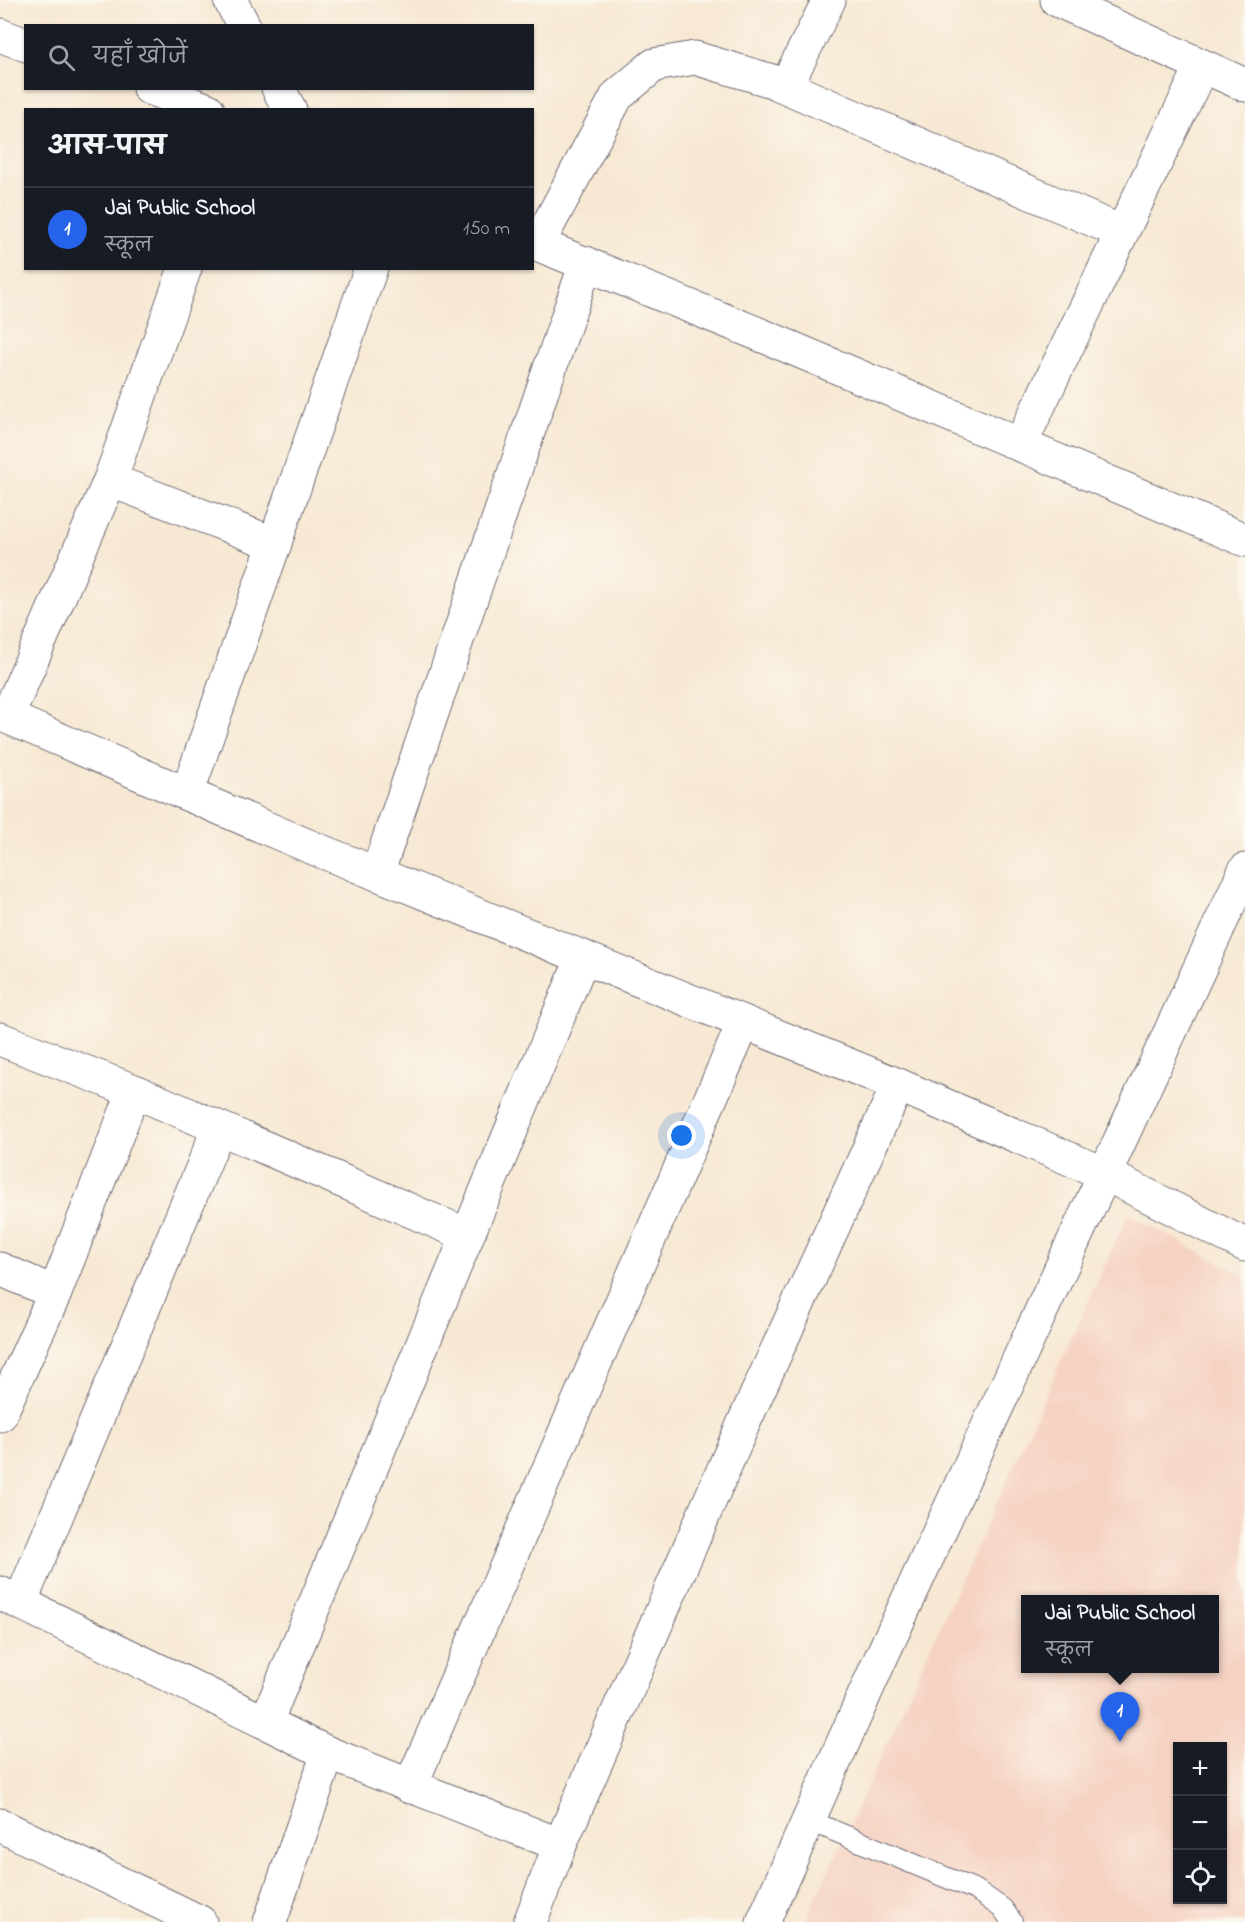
<!DOCTYPE html>
<html lang="hi">
<head>
<meta charset="utf-8">
<style>
  body { margin:0; font-family:"Indie Flower","Playpen Sans Deva",sans-serif; background:#242831; color:#f1f3f6 }
  .controls { position:absolute; right:18px; bottom:18px; display:grid; overflow:hidden; border-radius:0px; box-shadow:0 2px 4px #0004 }
  .controls button { width:54px; height:54px; display:grid; place-items:center; padding:0; border:0; border-bottom:2px solid #363941; background:#171b24; color:#f1f3f6; font:30px sans-serif }
  .you { position:absolute; left:682px; top:1136px; width:21px; height:21px; margin:-15px; border:4px solid #fff; border-radius:50%; background:#1a73e8; box-shadow:0 0 0 9px #1a73e833 }
  .badge { display:grid; place-items:center; width:39px; height:39px; border-radius:50%; background:#2563eb; color:#fff; font-size:20px; font-weight:700 }
  .pin { position:absolute; translate:-50% -50px; filter:drop-shadow(0 2px 3px #0008) }
  .pin::after { content:''; position:absolute; top:32px; width:21px; height:18px; background:inherit; clip-path:polygon(0 0,100% 0,50% 100%) }
  .popup { position:absolute; left:1021px; top:1595px; width:198px; height:78px; box-sizing:border-box; display:grid; place-content:center; border-radius:0px; background:#171b24; filter:drop-shadow(0 2px 4px #0005); font-size:20px; white-space:nowrap; color:#9ea1a6 }
  .popup b { font-size:22px; color:#f1f3f6 }
  .popup::after { content:''; position:absolute; left:50%; top:100%; margin-left:-12px; border:12px solid transparent; border-top-color:#171b24 }
  .list { margin:0; padding:0; list-style:none }
  h2 { display:flex; justify-content:space-between; align-items:center; height:78px; margin:0; padding:0 24px; font-size:26px }
  h2 small { font-size:20px; font-weight:400; color:#9ea1a6 }
  .list li { display:grid; grid-template-columns:39px 1fr auto; gap:18px; align-items:center; box-sizing:border-box; height:84px; padding:0 24px; border-top:2px solid #363941 }
  .list b { display:block; font-size:22px; white-space:nowrap }
  .list p { margin:0; font-size:20px; white-space:nowrap; color:#9ea1a6 }
  .list em { font-size:20px; font-style:normal; color:#9ea1a6 }
  .icon { flex:none; width:33px; height:33px; fill:none; stroke:currentColor; stroke-width:2; stroke-linecap:round; stroke-linejoin:round }
  .map { position:relative; flex:none; width:1245px; height:1922px; overflow:hidden }
  .search { position:absolute; background:#171b24; box-shadow:0 2px 4px #0004; left:24px; top:24px; width:510px; height:66px; display:flex; align-items:center; gap:15px; box-sizing:border-box; padding:0 21px; border-radius:0px; color:#9ea1a6; font-size:22px }
  .panel { position:absolute; background:#171b24; box-shadow:0 2px 4px #0004; left:24px; top:108px; width:510px; height:162px; border-radius:0px }
  .map>svg:first-child { display:block }
  .built { fill:#f5d2c2; fill-rule:evenodd }
  .lines { fill:none; stroke-linecap:round; stroke-linejoin:round }
  .lane-casing { stroke:#6d6770; stroke-width:22 }
  .street-casing { stroke:#6d6770; stroke-width:35 }
  .lane { stroke:#fff; stroke-width:20 }
  .street { stroke:#fff; stroke-width:33 }
</style>
</head>
<body>
<div class="map">
<svg width="1245" height="1922" viewBox="0 0 1245 1922">
  <rect width="100%" height="100%" fill="#fbf7ec"/>
  <filter id="ink" filterUnits="userSpaceOnUse"><feTurbulence type="fractalNoise" baseFrequency=".0167" numOctaves="2"/><feDisplacementMap in="SourceGraphic" scale="12" xChannelSelector="R" yChannelSelector="G"/><feConvolveMatrix kernelMatrix="1 2 1 2 8 2 1 2 1" color-interpolation-filters="sRGB"/></filter>
  <filter id="wash" filterUnits="userSpaceOnUse"><feTurbulence type="fractalNoise" baseFrequency=".008" numOctaves="4" result="noise"/><feDisplacementMap in="SourceGraphic" scale="24" xChannelSelector="R" yChannelSelector="G"/><feGaussianBlur stdDeviation="1.35" result="paint"/><feColorMatrix in="noise" values="0 0 0 0 0 0 0 0 0 0 0 0 0 0 0 0 0 1.4 0 .05"/><feComposite in="paint" operator="in"/></filter>
  <g filter="url(#wash)">
    <rect width="100%" height="100%" fill="#f7e8d3"/>
    <path class="built" d="M 1128,1214 L 1245,1276 L 1245,1922 L 805,1922 ZM 1026,1600 L 1214,1600 L 1214,1668 L 1026,1668 ZM 1178,1746 L 1222,1746 L 1222,1900 L 1178,1900 Z"/>
  </g>
  <g filter="url(#ink)">
    <g class="lines">
      <g class="lane-casing">
        <path id="lane" d="M 808,1820 L 976,1890 L 1003,1909 L 1012,1922"/>
      </g>
      <g class="street-casing">
        <g id="street">
          <path d="M 230,0 L 244,26"/>
          <path d="M 1057,0 L 1245,85"/>
          <path d="M 0,35 L 26,45"/>
          <path d="M 786,86 L 829,0"/>
          <path d="M 149,88 L 208,110"/>
          <path d="M 278,88 L 290,110"/>
          <path d="M 532,242 L 773,340 L 1245,540"/>
          <path d="M 538,244 L 617,96 L 654,65 L 695,58 L 772,81 L 1121,232"/>
          <path d="M 1020,445 L 1202,66"/>
          <path d="M 110,480 L 275,544"/>
          <path d="M 0,714 L 306,845 L 898,1085 L 1105,1174 L 1245,1245"/>
          <path d="M 7,717 L 110,480 L 185,268"/>
          <path d="M 187,794 L 371,268"/>
          <path d="M 377,874 L 586,263"/>
          <path d="M 0,1039 L 134,1091 L 467,1235"/>
          <path d="M 0,1269 L 55,1293"/>
          <path d="M 0,1415 L 55,1293 L 134,1091"/>
          <path d="M 0,1593 L 328,1753 L 560,1845"/>
          <path d="M 20,1603 L 219,1128"/>
          <path d="M 266,1722 L 583,957"/>
          <path d="M 410,1787 L 744,1022"/>
          <path d="M 0,1825 L 200,1922"/>
          <path d="M 270,1922 L 328,1753"/>
          <path d="M 530,1922 L 560,1845 L 745,1420 L 898,1085"/>
          <path d="M 763,1922 L 880,1660 L 1245,870"/>
        </g>
      </g>
      <use href="#lane" class="lane"/>
      <use href="#street" class="street"/>
    </g>
  </g>
</svg>
<div class="controls">
<button>+</button>
<button>−</button>
<button><svg class="icon" aria-label="locate" viewBox="0 0 24 24"><circle cx="12" cy="12" r="6"/><path d="M12 2v4M12 18v4M2 12h4M18 12h4"/></svg></button>
</div>
<div class="you"></div>
<div class="pin badge" style="left:1120px;top:1742px">1</div>
<div class="popup"><b>Jai Public School</b>स्कूल</div>
<div class="search"><svg class="icon" aria-label="search" viewBox="0 0 24 24"><circle cx="10" cy="10" r="6"/><path d="M15 15l6 6"/></svg>यहाँ खोजें</div>
<section class="panel">
<h2>आस-पास<small></small></h2>
<ul class="list">
<li><span class="badge">1</span><div><b>Jai Public School</b><p>स्कूल</p></div><em>150 m</em></li>
</ul>
</section>
</div>
</body>
</html>
